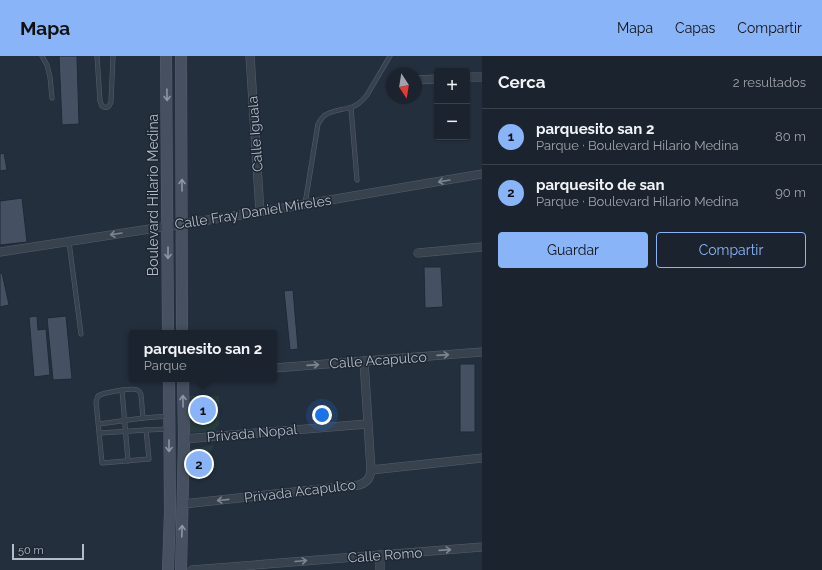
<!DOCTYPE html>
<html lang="es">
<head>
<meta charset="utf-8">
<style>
  body { margin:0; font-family:Raleway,sans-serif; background:#242b36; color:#f1f3f6 }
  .controls { position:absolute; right:12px; top:12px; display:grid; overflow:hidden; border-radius:4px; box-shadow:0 1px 3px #0004 }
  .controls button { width:36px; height:36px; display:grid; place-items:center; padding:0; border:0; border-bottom:1px solid #39404a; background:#1b232e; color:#f1f3f6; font:20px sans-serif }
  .compass { position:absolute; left:386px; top:12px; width:36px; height:36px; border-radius:50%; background:#1b232e; box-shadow:0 1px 3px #0004; rotate:168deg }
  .scale { position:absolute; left:12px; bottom:10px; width:72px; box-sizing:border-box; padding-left:4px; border:2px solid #b4bcc9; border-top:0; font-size:11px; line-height:14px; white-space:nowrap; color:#b4bcc9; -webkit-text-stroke:3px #1d2633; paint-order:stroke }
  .you { position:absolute; left:322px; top:359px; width:14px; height:14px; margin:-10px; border:3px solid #fff; border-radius:50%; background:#1a73e8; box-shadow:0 0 0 6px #1a73e833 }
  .badge { display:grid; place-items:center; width:26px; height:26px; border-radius:50%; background:#8ab4f8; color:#111; font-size:13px; font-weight:700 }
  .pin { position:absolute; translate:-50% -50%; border:2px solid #fff; box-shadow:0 1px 4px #0006 }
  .popup { position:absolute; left:129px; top:274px; width:148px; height:52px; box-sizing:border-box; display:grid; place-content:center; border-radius:4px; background:#1b232e; filter:drop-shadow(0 1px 3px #0005); font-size:13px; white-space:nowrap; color:#a0a4aa }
  .popup b { font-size:15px; color:#f1f3f6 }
  .popup::after { content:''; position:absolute; left:50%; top:100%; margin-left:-8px; border:8px solid transparent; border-top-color:#1b232e }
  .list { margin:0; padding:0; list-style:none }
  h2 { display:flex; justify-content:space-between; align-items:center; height:52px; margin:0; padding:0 16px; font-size:17px }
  h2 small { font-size:13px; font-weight:400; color:#a0a4aa }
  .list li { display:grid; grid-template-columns:26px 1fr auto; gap:12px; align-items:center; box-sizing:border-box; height:56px; padding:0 16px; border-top:1px solid #39404a }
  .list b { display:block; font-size:15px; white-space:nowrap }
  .list p { margin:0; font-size:13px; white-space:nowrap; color:#a0a4aa }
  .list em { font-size:13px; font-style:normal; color:#a0a4aa }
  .actions { display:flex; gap:8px; padding:12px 16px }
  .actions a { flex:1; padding:9px 0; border:1px solid #8ab4f8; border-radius:4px; text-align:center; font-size:14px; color:#8ab4f8 }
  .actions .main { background:#8ab4f8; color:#111 }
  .map { position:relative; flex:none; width:482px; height:514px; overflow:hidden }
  header { display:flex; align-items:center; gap:24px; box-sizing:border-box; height:56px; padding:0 20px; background:#8ab4f8; color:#111 }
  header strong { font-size:19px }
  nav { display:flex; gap:22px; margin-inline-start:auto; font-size:14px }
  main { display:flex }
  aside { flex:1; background:#1b232e }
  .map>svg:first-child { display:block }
  .green { fill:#263c3f }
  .building { fill:#455162; stroke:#1f2835 }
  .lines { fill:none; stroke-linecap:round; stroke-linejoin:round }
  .lane-casing { stroke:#565f6c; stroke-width:5 }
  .street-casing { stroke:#565f6c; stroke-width:9 }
  .secondary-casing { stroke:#565f6c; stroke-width:12 }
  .lane { stroke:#38414e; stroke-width:4 }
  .street { stroke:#38414e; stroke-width:8 }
  .secondary { stroke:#465061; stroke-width:11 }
  .oneway { stroke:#8e96a5 }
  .oneway2 { stroke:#7c8592 }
  .labels { text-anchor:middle; stroke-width:3; stroke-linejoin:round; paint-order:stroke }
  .street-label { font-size:14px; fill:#b4bcc9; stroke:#1d2633 }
</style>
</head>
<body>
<header>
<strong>Mapa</strong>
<nav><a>Mapa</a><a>Capas</a><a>Compartir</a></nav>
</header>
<main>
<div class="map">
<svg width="482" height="514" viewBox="0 0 482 514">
  <rect width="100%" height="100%" fill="#242f3e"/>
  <g class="green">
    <path d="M 187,340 L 219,340 L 219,369 L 215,373 L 218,375 L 187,377 Z"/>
    <path d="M 214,389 L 210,396 L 212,403 L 216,412 L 185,419 L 184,394 Z"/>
  </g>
  <g class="building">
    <path d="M 59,0 L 77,0 L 79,68 L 62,69 Z"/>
    <path d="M 4,97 L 7,114 L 0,115 L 0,98 Z"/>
    <path d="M 22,142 L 27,186 L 0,189 L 0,145 Z"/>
    <path d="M 424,211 L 441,211 L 443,251 L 425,252 Z"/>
    <path d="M 0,217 L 2,217 L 9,249 L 0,251 Z"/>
    <path d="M 293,234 L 298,293 L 290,294 L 284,235 Z"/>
    <path d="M 37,260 L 38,274 L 46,273 L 50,319 L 34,321 L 29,261 Z"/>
    <path d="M 66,260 L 72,323 L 53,324 L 47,262 Z"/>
    <rect x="460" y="308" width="15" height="68"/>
  </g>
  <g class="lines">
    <g class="lane-casing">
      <g id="lane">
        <path d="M 42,0 L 47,9 L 50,21 L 52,42"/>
        <path d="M 97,0 L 100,45 L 102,50 C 107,53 109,51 111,46 L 113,0"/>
        <path d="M 351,52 L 357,124"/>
        <path d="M 305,148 L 318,68 C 320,66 321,62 324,60 C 331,54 343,54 352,51 C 358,49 363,44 367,39 L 390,0"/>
        <path d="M 69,186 L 81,278"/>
        <path d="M 122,334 L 128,405"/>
        <path d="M 143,362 L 141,339 C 140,336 140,335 137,334 C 133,331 102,337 98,340 L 96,346 L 102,407 L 149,403 L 146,374"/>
        <path d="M 99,368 L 143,362 L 169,360"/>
        <path d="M 100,377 L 146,374 L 169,373"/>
      </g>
    </g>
    <g class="street-casing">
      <g id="street">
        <path d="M 250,0 L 260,156"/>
        <path d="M 467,21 L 482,21"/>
        <path d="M 416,24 L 437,23"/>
        <path d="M 0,196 L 260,156 L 482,118"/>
        <path d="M 418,197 L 482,191"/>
        <path d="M 274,312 L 482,296"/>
        <path d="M 184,383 L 367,368"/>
        <path d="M 371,414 L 482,402"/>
        <path d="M 183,448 L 359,429 C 367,426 370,423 371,414 L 364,305"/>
        <path d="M 192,514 L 482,491"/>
        <path d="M 380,514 L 380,499"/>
      </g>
    </g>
    <g class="secondary-casing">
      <g id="secondary">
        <path d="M 166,0 L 168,277"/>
        <path d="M 181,0 L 182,277"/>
        <path d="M 168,514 L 170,455 L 169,323"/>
        <path d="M 181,514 L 184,383 L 183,323"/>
      </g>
    </g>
    <use href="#lane" class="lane"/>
    <use href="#street" class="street"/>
    <use href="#secondary" class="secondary"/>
  </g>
  <defs><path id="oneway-shaft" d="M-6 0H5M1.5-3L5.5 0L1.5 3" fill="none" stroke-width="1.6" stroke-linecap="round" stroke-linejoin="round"/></defs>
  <g class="oneway">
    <use href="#oneway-shaft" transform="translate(167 39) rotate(89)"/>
    <use href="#oneway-shaft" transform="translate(182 129) rotate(-90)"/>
    <use href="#oneway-shaft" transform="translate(168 197) rotate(90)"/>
    <use href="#oneway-shaft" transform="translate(183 345) rotate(-91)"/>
    <use href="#oneway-shaft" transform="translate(169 390) rotate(90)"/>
    <use href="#oneway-shaft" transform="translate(182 475) rotate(-88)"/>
  </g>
  <g class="oneway2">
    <use href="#oneway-shaft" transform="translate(444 125) rotate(170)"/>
    <use href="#oneway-shaft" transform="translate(116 178) rotate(171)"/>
    <use href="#oneway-shaft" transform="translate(443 299) rotate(-4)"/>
    <use href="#oneway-shaft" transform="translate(313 309) rotate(-4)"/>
    <use href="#oneway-shaft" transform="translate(223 444) rotate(174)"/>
    <use href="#oneway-shaft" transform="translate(445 494) rotate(-4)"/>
    <use href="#oneway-shaft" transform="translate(301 505) rotate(-5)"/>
  </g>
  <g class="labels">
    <g class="street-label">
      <text transform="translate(255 78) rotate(-94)" y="5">Calle Iguala</text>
      <text transform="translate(153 139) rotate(-90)" y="5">Boulevard Hilario Medina</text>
      <text transform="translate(253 156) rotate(-9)" y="5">Calle Fray Daniel Mireles</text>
      <text transform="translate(378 304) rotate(-4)" y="5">Calle Acapulco</text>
      <text transform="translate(252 377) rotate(-5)" y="5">Privada Nopal</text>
      <text transform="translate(300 435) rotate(-7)" y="5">Privada Acapulco</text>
      <text transform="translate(385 499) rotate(-4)" y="5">Calle Romo</text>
    </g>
  </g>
</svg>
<div class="controls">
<button>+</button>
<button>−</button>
</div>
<svg class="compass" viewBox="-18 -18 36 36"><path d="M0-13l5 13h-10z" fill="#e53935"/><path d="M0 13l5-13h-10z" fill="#a0a4aa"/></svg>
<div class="scale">50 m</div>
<div class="you"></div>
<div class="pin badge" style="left:203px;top:354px">1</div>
<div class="popup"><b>parquesito san 2</b>Parque</div>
<div class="pin badge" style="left:199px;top:408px">2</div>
</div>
<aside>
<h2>Cerca<small>2 resultados</small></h2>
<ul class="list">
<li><span class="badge">1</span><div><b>parquesito san 2</b><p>Parque · Boulevard Hilario Medina</p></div><em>80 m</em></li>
<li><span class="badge">2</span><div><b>parquesito de san</b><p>Parque · Boulevard Hilario Medina</p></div><em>90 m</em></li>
</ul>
<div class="actions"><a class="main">Guardar</a><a>Compartir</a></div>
</aside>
</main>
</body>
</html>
